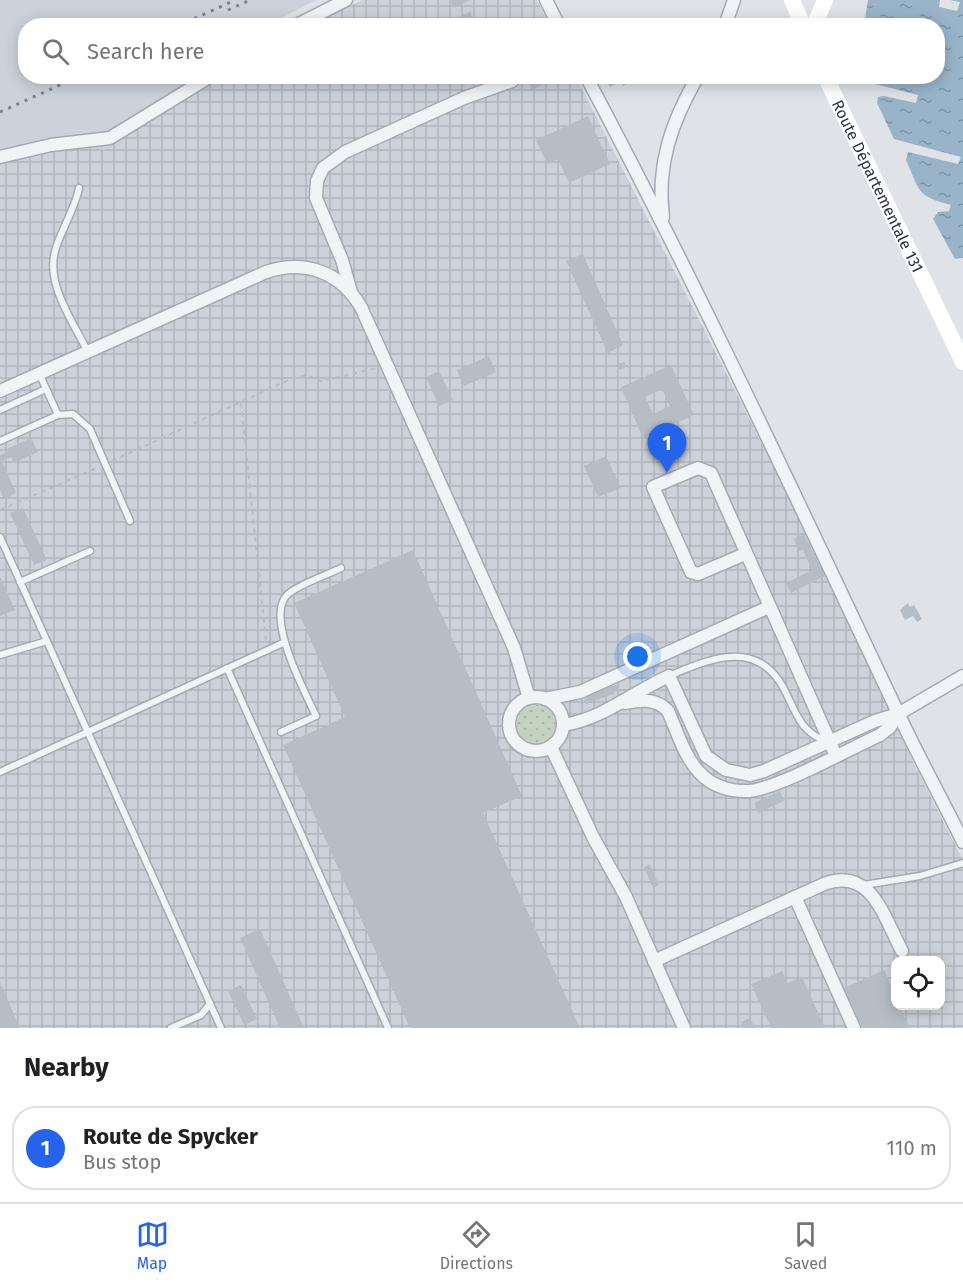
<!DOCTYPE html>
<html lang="en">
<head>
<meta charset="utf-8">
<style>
  body { margin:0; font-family:"Fira Sans",sans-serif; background:#f6f6f6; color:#202124 }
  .controls { position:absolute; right:18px; bottom:18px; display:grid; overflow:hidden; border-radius:12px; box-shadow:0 3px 15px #0003 }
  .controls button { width:54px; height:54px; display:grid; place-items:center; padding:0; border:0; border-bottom:2px solid #e0e0e0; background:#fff; color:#202124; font:30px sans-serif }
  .you { position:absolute; left:638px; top:657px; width:21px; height:21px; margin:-15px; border:4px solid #fff; border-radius:50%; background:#1a73e8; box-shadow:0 0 0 9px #1a73e833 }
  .badge { display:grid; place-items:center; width:39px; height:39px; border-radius:50%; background:#2563eb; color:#fff; font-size:20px; font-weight:700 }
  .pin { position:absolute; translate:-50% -50px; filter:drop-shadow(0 2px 3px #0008) }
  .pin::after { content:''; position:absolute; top:32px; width:21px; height:18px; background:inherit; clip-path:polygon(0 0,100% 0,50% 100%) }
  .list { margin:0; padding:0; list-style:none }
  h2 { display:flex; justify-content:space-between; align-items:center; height:78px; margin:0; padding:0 24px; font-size:26px }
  h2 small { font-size:20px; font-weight:400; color:#757577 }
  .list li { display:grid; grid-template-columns:39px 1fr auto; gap:18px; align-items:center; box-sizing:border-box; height:84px; margin:0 12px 12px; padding:0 12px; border:2px solid #e0e0e0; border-radius:24px }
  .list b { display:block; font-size:22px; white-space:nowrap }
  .list p { margin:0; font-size:20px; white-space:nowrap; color:#757577 }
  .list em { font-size:20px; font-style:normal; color:#757577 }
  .icon { flex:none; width:33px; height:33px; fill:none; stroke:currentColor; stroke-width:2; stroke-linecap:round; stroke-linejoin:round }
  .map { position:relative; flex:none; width:963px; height:1028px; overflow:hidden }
  .search { position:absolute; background:#fff; box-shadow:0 3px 15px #0003; left:18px; right:18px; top:18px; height:66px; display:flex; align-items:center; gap:15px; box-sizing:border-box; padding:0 21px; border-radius:24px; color:#757577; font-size:22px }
  .sheet { height:174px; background:#fff }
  nav { display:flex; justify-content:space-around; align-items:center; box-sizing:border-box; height:84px; border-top:2px solid #e0e0e0; background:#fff; font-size:16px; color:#757577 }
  nav a { display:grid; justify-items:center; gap:3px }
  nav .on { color:#2563eb }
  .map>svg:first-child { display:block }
  .built { fill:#cdd2da }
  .industrial { fill:url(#industrial-grid); fill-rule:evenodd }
  .grass { fill:url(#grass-dots) }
  .water { fill:url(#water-ripples) }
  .building { fill:#b6bdc5; fill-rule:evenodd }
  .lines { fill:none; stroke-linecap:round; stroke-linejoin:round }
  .lane-casing { stroke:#a4aab2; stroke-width:9 }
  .street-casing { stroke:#a4aab2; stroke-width:15 }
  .path { stroke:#b9bec3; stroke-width:2; stroke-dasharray:4.5 4.5; stroke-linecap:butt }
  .lane { stroke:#f1f4f7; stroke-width:6 }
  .street { stroke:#f1f4f7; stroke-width:12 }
  .secondary { stroke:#fff; stroke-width:16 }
  .rail { stroke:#788492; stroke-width:3; stroke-dasharray:3 6; stroke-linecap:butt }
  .labels { text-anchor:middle; stroke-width:6; stroke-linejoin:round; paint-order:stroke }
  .street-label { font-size:16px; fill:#28323f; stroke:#eef2f6 }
</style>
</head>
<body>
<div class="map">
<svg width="963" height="1028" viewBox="0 0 963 1028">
  <defs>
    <pattern id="industrial-grid" width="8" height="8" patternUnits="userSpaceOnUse" patternTransform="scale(1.5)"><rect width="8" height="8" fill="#cdd2da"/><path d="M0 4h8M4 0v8" fill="none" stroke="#b0b5bc"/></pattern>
    <pattern id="grass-dots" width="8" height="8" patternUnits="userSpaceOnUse" patternTransform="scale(1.5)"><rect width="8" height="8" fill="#c6d2c0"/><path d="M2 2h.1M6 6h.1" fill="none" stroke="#aab5a6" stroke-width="1.8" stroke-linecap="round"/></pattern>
    <pattern id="water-ripples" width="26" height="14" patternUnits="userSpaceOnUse" patternTransform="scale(1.5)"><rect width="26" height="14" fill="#99b4c9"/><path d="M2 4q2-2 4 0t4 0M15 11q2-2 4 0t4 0" fill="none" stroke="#7d93a5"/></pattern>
  </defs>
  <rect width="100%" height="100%" fill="#dfe3e8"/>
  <path class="built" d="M 0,0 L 316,0 L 268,25 L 26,26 L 26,76 L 195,77 L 110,146 L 103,197 L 0,257 Z"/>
  <g class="industrial">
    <path d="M 362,0 L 537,0 L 550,25 L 310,26 Z"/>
    <path d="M 224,77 L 576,77 L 794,507 L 913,762 L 963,860 L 963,1028 L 0,1028 L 0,164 L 80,146 L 104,150 ZM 896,960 L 940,960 L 940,1006 L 896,1006 Z"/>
  </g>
  <circle class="grass" cx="536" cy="724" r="19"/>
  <path class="water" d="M 868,0 L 940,0 L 939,7 L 957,11 L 960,2 L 950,0 L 963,0 L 963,258 L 955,259 L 933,219 L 938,212 L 949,211 L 951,205 C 916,196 920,191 906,160 L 908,152 L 958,164 L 961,157 L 894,139 L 877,103 L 878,97 L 884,96 L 916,103 L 918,95 L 871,83 L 864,77 L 938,76 L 938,57 L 940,58 L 942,51 L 938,49 L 938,26 L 864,25 Z"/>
  <g class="building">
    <path d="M 450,0 L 470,0 L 454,8 Z"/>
    <path d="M 470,12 L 476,24 L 459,26 L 456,18 Z"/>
    <path d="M 545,76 L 548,82 L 532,90 L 527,78 Z"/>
    <path d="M 605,76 L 626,76 L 629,83 L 623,86 L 621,81 L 610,87 Z"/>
    <path d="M 588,116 L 610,164 L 569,183 L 558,159 L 547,164 L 536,140 Z"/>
    <path d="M 583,254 L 623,345 L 608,353 L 566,261 Z"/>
    <path d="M 489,356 L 496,372 L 464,386 L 457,370 Z"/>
    <path d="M 624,362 L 626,367 L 619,370 L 616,364 Z"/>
    <path d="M 671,365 L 694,415 L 643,438 L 621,387 ZM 662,389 L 670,406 L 653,414 L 645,397 Z"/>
    <path d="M 439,371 L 453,400 L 439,406 L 426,377 Z"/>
    <path d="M 31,438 L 38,452 L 14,463 L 11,457 L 2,461 L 16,493 L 4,499 L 0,490 L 0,455 L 8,452 L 7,449 Z"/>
    <path d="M 606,456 L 621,488 L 598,497 L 584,466 Z"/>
    <path d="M 23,508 L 47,560 L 34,565 L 10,513 Z"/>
    <path d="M 804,534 L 825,576 L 791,593 L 786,583 L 812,570 L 803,550 L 799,551 L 794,539 Z"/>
    <path d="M 413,550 L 522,796 L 483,813 L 580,1028 L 410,1028 L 283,745 L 345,717 L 294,603 Z"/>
    <path d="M 0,577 L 15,610 L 0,616 Z"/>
    <path d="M 908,603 L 910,607 L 914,605 L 922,619 L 917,622 L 913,616 L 905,620 L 900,610 Z"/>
    <path d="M 620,685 L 613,694 L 586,704 L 584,700 L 590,695 L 609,686 Z"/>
    <path d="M 780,791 L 784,801 L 758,813 L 754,803 Z"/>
    <path d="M 650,864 L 659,885 L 653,888 L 644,867 Z"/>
    <path d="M 260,929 L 304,1028 L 280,1028 L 240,938 Z"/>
    <path d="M 884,970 L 896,997 L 896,1006 L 899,1006 L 910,1028 L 863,1028 L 844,988 Z"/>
    <path d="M 782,971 L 788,983 L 802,977 L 825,1028 L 771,1028 L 751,984 Z"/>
    <path d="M 0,982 L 20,1028 L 0,1028 Z"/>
    <path d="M 241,985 L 257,1019 L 244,1025 L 228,991 Z"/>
    <path d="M 750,1018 L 755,1028 L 743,1028 L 741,1022 Z"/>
  </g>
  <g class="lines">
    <g class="lane-casing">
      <g id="lane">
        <path d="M 79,188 C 75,209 62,228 56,248 C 44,282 73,322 88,352"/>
        <path d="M 0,410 L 46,389"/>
        <path d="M 58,415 L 73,414 L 90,429 L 130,521"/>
        <path d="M 0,441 L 58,415 L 39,373"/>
        <path d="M 0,537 L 221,1028"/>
        <path d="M 20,582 L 90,551"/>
        <path d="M 0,655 L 47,641"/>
        <path d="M 227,668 L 388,1028"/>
        <path d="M 669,676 C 711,658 760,637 786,693 C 797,715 801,732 826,741"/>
        <path d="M 281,732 L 316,716 C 305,692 265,618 287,595 C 297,585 327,575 341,568"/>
        <path d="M 0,772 L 283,643"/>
        <path d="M 864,885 L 920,876 L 963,863"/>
        <path d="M 171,1028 L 201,1015 L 210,1004"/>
      </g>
    </g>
    <g class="street-casing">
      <g id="street">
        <path d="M 546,0 L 559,26"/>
        <path d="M 295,26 L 346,0"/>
        <path d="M 725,26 L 734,0"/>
        <path d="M 586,76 C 697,285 797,499 898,713 C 918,756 942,799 963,842"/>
        <path d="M 0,157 L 51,145 L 110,138 L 211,76"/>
        <path d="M 663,217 C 656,165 672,121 698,76"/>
        <path d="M 351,292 L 342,260 L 316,198 L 317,181 L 323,168 L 345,152 L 464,98 L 512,81"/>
        <path d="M 0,391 L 266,272 C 305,259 340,272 361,307 L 514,648 L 529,698"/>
        <path d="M 745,554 L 698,574 L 691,572 L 653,487 L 698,468 L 711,473 L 836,756"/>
        <circle cx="536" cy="724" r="27"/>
        <path d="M 545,699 L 580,692 L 769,607"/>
        <path d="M 625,703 C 641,700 656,698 668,711 C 677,731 684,756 699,772 C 711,786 731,792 749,791 C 779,788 849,749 880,735 L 890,727 L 898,714"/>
        <path d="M 563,725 C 603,719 633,692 669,676 L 706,756 L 726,770 L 750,775 L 764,771 L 875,721 L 898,714 L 963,676"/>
        <path d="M 551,747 L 593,837 L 626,897 L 684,1028"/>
        <path d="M 795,897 L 854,1028"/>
        <path d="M 654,961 L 824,884 C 872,866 884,918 902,951"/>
      </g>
    </g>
    <g class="path">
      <path d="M 241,403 L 266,641"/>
      <path d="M 112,461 L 293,378 L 306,375 L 321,381 L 377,368"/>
      <path d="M 0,510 L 99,467"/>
    </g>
    <use href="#lane" class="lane"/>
    <use href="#street" class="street"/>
    <g class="secondary">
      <path d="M 792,0 L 803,26"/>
      <path d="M 814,26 L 825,0"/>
      <path id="s1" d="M 825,76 L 963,362"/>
    </g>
    <g class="rail">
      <path d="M 228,10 L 250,0"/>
      <path d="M 178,26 L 235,0"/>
      <path d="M 0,112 L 80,76"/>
    </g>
  </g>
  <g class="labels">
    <g class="street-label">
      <text dy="6" stroke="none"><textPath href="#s1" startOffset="122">Route Départementale 131</textPath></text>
    </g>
  </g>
</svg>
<div class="controls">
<button><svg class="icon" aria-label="locate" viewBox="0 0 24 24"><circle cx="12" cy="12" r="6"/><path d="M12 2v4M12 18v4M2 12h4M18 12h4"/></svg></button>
</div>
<div class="you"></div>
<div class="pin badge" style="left:667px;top:473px">1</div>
<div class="search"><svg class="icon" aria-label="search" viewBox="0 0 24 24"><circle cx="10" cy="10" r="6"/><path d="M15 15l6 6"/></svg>Search here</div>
</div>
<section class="sheet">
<h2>Nearby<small></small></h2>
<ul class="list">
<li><span class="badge">1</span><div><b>Route de Spycker</b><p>Bus stop</p></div><em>110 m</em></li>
</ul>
</section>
<nav>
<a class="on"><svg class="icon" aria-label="map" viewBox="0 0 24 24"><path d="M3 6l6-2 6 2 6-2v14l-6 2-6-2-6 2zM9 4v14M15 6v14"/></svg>Map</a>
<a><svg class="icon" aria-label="directions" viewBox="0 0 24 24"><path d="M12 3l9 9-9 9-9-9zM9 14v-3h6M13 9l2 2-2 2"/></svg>Directions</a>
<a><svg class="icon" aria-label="saved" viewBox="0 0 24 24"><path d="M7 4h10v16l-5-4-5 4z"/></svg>Saved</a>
</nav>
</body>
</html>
